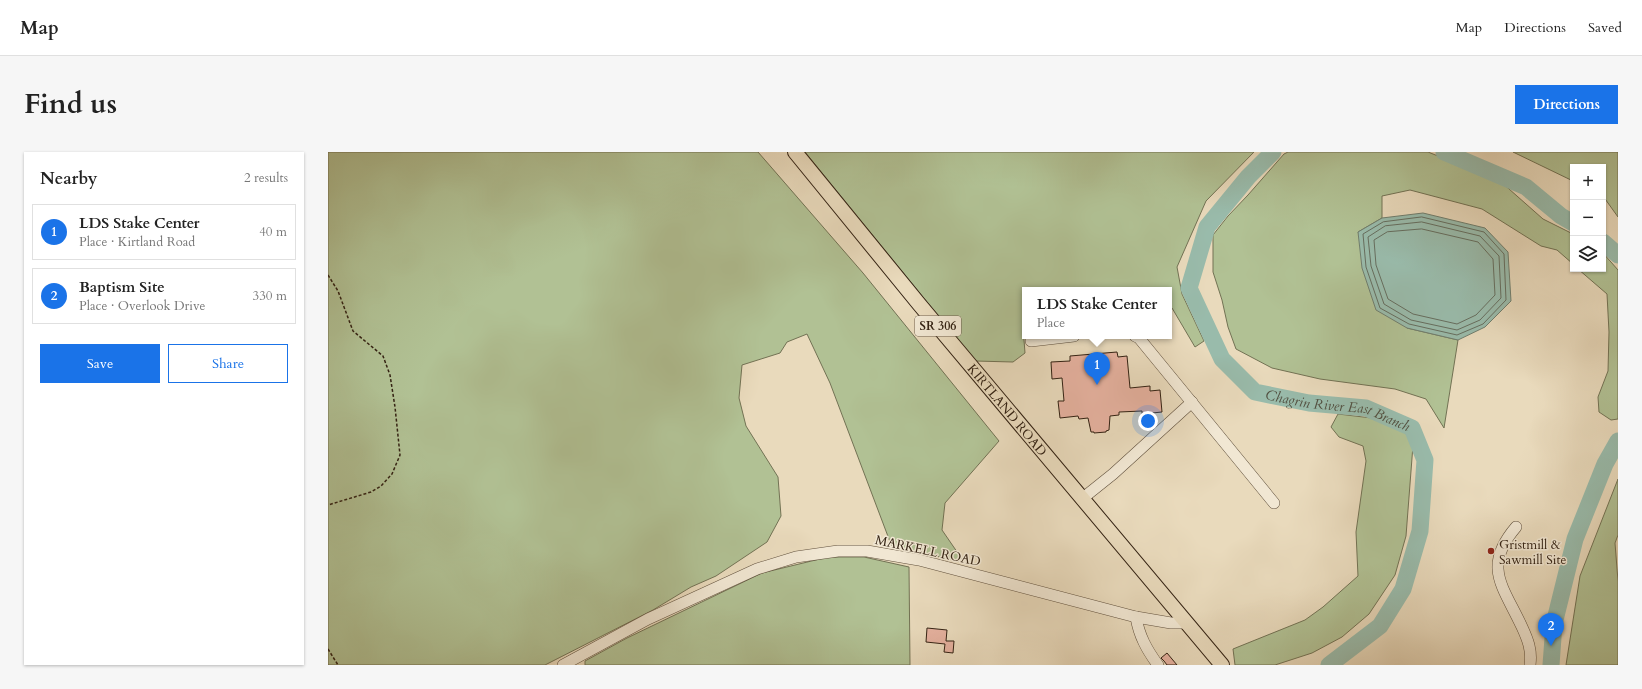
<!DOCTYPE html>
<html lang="en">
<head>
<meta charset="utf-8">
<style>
  body { margin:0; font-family:Cardo,serif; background:#f6f6f6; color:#222 }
  .controls { position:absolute; right:12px; top:12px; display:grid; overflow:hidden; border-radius:0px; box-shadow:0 1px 3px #0004 }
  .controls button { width:36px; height:36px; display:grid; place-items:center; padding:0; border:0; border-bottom:1px solid #e0e0e0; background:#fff; color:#222; font:20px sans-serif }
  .you { position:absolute; left:820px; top:269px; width:14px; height:14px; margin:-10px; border:3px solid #fff; border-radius:50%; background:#1a73e8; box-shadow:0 0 0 6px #1a73e833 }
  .badge { display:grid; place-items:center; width:26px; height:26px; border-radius:50%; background:#1a73e8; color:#fff; font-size:13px; font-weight:700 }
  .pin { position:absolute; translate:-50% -33px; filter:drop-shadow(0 1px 2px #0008) }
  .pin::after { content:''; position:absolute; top:21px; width:14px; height:12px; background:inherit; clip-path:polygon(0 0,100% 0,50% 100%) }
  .popup { position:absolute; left:694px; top:135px; width:150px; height:52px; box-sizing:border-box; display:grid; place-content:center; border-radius:0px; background:#fff; filter:drop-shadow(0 1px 3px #0005); font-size:13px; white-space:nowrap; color:#767676 }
  .popup b { font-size:15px; color:#222 }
  .popup::after { content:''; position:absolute; left:50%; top:100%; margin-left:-8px; border:8px solid transparent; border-top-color:#fff }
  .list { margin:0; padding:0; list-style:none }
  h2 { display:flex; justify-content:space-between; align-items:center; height:52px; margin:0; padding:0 16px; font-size:17px }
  h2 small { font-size:13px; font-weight:400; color:#767676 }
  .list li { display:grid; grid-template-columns:26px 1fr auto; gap:12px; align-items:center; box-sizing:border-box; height:56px; margin:0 8px 8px; padding:0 8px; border:1px solid #e0e0e0; border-radius:0px }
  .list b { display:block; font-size:15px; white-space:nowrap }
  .list p { margin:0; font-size:13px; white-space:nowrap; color:#767676 }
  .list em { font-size:13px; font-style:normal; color:#767676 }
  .actions { display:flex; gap:8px; padding:12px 16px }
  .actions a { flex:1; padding:9px 0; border:1px solid #1a73e8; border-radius:0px; text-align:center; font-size:14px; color:#1a73e8 }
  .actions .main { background:#1a73e8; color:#fff }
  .icon { flex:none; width:22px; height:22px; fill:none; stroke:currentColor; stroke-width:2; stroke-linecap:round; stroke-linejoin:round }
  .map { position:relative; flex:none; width:1290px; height:513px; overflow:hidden; border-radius:0px }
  header { display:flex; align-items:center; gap:24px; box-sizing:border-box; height:56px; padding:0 20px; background:#fff; border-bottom:1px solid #e0e0e0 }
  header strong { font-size:19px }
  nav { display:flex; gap:22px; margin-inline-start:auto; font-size:14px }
  .intro { display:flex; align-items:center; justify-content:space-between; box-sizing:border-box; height:96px; padding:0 24px }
  h1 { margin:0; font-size:28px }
  .button { padding:10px 18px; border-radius:0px; background:#1a73e8; color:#fff; font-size:14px; font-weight:700 }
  main { display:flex; gap:24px; padding:0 24px }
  aside { flex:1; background:#fff; border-radius:0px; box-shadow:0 1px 3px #0004 }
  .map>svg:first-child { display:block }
  .green { fill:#b1c194; stroke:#727254 }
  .water { fill:#99bbab; stroke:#707e6e }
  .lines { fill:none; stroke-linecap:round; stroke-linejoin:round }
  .shore { stroke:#666e5f; stroke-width:1 }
  .river { stroke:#99bbab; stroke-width:17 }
  .building { fill:#e5b19f; stroke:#332213 }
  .minor-casing { stroke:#60503d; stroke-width:12 }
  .major-casing { stroke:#332213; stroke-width:16 }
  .path { stroke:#332213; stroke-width:1.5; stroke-dasharray:3 2; stroke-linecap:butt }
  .minor { stroke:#f1e7d3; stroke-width:11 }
  .major { stroke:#e9dabc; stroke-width:14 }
  .poi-dot { fill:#8f2418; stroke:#f1e7d3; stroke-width:1.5 }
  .labels { text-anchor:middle; stroke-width:3; stroke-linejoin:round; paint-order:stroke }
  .shield { fill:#f1e7d3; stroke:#6c5d4d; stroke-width:1 }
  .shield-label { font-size:12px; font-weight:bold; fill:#332213 }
  .street-label { font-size:13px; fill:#332213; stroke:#f1e7d3 }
  .poi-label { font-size:13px; fill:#332213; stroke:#f1e7d3; text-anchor:start }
  .water-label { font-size:14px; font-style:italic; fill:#525041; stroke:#f1e7d3 }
</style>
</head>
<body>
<header>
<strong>Map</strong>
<nav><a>Map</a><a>Directions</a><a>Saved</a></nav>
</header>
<div class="intro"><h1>Find us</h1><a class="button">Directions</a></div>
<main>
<aside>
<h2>Nearby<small>2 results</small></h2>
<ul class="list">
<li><span class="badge">1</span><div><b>LDS Stake Center</b><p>Place · Kirtland Road</p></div><em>40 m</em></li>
<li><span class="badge">2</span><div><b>Baptism Site</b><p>Place · Overlook Drive</p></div><em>330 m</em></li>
</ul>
<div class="actions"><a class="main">Save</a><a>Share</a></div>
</aside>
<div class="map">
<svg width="1290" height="513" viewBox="0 0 1290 513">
  <rect width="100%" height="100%" fill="#e9dabc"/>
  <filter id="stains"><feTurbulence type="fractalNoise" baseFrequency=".005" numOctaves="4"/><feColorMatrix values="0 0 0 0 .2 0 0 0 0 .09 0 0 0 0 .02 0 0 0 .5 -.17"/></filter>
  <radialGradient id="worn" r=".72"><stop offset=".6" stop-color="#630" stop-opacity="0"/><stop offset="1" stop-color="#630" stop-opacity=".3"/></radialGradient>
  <g class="green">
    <path d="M 0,0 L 430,0 L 535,121 L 671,289 L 617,351 L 614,378 L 636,410 L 564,395 L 502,231 L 479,182 L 459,190 L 452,201 L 414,213 L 411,246 L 418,274 L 450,325 L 453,364 L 439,390 L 388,424 L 363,435 L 325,458 L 217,513 L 0,513 Z"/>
    <path d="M 477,0 L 926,0 L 878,49 L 849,115 L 854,142 L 876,189 L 867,195 L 844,156 L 841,157 L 841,138 L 697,138 L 697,175 L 695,175 L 697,201 L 685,210 L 647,209 Z"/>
    <path d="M 960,0 L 1100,0 L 1172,29 L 1215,67 L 1245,82 L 1245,112 L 1229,98 L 1213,94 L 1154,57 L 1082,38 L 1054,44 L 1054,66 L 1030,80 L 1079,176 L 1130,188 L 1116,276 L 1098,247 L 1067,237 L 992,227 L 944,216 L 908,197 L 900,175 L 894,148 L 885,120 L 885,83 L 900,64 L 920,43 L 956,2 Z"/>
    <path d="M 1185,0 L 1290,0 L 1290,65 L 1275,44 L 1275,15 L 1245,15 L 1245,29 Z"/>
    <path d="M 1275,101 L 1290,118 L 1290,267 L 1283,268 L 1271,260 L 1270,245 L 1280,219 L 1281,180 L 1279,142 L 1250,117 L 1275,117 Z"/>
    <path d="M 1010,262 L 1052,267 L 1075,277 L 1085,293 L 1078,384 L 1067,423 L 1041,462 L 1014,485 L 984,501 L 947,513 L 907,513 L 905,497 L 977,468 L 995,455 L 1030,424 L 1028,380 L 1038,309 L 1035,294 L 1011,285 L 1003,275 Z"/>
    <path d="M 1290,327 L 1290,383 L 1287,391 L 1290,429 L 1290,513 L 1238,513 L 1252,424 Z"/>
    <path d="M 500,405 L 536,405 L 581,415 L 582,513 L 257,513 L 257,509 L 299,486 L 434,421 Z"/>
  </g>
  <path class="water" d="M 1095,61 L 1157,76 L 1180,100 L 1183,149 L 1157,175 L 1130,188 L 1079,176 L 1048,158 L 1034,116 L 1030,80 L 1054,66 Z"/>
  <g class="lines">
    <g class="shore">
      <path d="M 1094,65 L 1156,80 L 1176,102 L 1178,148 L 1155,172 L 1129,183 L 1081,172 L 1052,156 L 1038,115 L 1035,82 L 1055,70 Z"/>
      <path d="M 1094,70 L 1152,84 L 1171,104 L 1173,146 L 1152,168 L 1129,178 L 1083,168 L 1056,152 L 1043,114 L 1040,85 L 1057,74 Z"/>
      <path d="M 1094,77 L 1150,90 L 1165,107 L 1167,143 L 1148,163 L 1129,172 L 1085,162 L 1060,147 L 1048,113 L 1046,88 L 1059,80 Z"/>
    </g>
    <g class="river">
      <path id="s1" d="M 945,0 L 920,25 L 879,75 L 861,136 L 894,207 L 927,240 L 981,251 L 1038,256 L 1084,276 L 1097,308 L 1092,379 L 1075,437 L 1052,474 L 1001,513"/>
      <path d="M 1116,0 L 1198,35 L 1233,64 L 1245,71"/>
      <path d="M 1275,90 L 1290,103"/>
      <path d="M 1223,513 L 1226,472 L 1247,387 L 1277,312 L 1290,289"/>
    </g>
  </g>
  <g class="building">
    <path d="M 789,200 L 790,205 L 799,204 L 802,236 L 822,234 L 822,239 L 832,238 L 834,260 L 814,262 L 814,259 L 791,260 L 791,263 L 782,264 L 781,278 L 778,279 L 778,280 L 766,281 L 766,280 L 763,280 L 760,266 L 751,267 L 750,264 L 732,266 L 730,249 L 736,249 L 734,226 L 724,227 L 723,210 L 742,209 L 742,204 Z"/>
    <path d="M 599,476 L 619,478 L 618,489 L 626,489 L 625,501 L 616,500 L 617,492 L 598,490 Z"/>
    <path d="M 839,501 L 849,513 L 839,513 L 836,509 L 833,506 Z"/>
  </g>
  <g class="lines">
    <g class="minor-casing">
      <g id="minor">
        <path d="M 807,184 L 811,186 L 946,351"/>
        <path d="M 703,189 L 746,184"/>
        <path d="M 755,346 L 785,322 L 864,250"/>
        <path d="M 1188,375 C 1154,415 1175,434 1194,475 C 1200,488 1204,498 1202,513"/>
        <path d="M 808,465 C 811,484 819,498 830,513"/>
        <path d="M 235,513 L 320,467 L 429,417 L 468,405 L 510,399 L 539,399 L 591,408 L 808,465 L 843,471 L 859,471"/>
      </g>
    </g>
    <g class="major-casing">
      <g id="major">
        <path id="s2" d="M 467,0 L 591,152 L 894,513"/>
      </g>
    </g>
    <g class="path">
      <path d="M 0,123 L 10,139 L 25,179 L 55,204 L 62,223 L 67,255 L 72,303 L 64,322 L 53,334 L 43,340 L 0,353"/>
      <path d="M 0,497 L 10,513"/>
    </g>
    <use href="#minor" class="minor"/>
    <use href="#major" class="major"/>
  </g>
  <circle class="poi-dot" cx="1163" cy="399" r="4"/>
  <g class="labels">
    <rect class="shield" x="587" y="164" width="46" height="20" rx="3"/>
    <g class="shield-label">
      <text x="610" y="178">SR 306</text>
    </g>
    <g class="street-label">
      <text dy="5" stroke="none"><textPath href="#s2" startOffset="334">KIRTLAND ROAD</textPath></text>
      <text transform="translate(600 398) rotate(12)" y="5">MARKELL ROAD</text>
    </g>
    <g class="poi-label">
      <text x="1171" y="397">Gristmill &amp;<tspan x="1171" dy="15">Sawmill Site</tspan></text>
    </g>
    <g class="water-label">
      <text dy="5" stroke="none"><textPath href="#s1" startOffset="374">Chagrin River East Branch</textPath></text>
    </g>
  </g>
  <rect width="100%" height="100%" filter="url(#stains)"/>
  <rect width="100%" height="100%" fill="url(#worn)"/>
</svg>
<div class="controls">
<button>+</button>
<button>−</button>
<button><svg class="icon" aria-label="layers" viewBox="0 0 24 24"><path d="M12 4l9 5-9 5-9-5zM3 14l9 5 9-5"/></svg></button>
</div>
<div class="you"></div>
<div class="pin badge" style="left:769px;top:233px">1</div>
<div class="popup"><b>LDS Stake Center</b>Place</div>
<div class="pin badge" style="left:1223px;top:494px">2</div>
</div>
</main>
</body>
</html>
